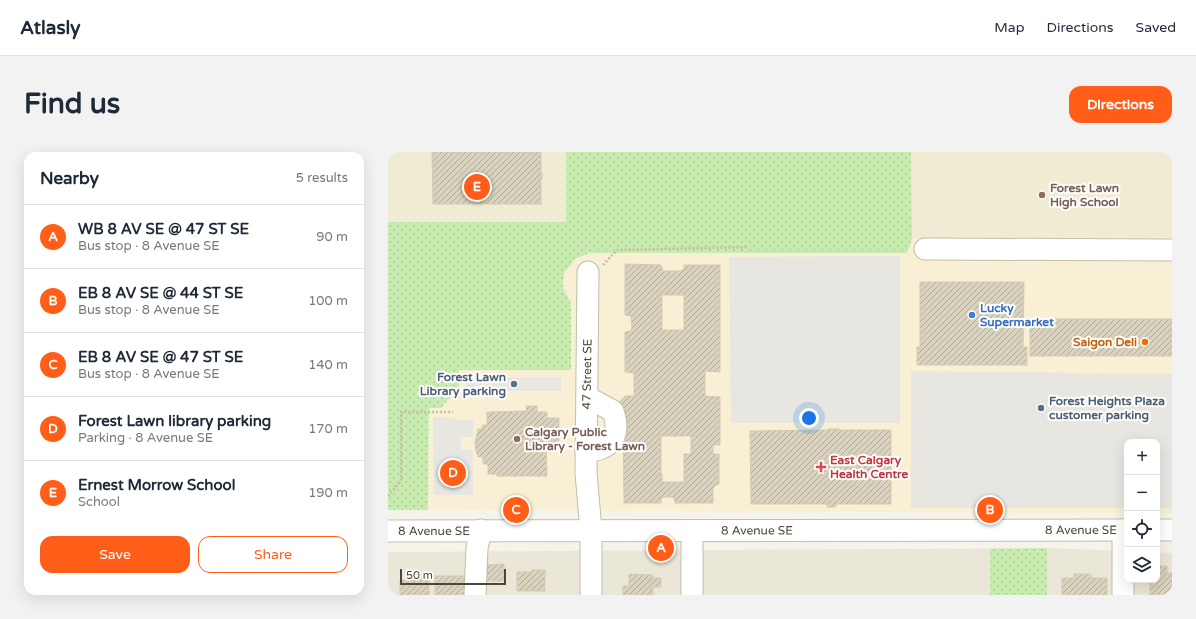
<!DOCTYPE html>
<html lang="en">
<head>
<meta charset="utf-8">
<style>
  body { margin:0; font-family:"Varela Round",sans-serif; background:#f2f2f3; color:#1f2937 }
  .controls { position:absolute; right:12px; bottom:12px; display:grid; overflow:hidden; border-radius:8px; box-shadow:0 4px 16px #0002 }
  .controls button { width:36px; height:36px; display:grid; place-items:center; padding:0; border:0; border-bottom:1px solid #e0e1e3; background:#fff; color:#1f2937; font:20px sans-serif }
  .scale { position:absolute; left:12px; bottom:10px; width:106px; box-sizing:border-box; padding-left:4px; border:2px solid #4b4637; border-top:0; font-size:11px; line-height:14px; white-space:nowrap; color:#4b4637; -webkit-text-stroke:3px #fff; paint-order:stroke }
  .you { position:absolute; left:421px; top:266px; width:14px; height:14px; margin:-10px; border:3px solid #fff; border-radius:50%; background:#1a73e8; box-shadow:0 0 0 6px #1a73e833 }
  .badge { display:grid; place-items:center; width:26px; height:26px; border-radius:50%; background:#ff5d18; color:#fff; font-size:13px; font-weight:700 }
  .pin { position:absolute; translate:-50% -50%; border:2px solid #fff; box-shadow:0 1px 4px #0006 }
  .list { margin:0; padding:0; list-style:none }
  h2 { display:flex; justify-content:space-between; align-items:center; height:52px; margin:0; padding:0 16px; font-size:17px }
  h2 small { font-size:13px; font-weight:400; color:#747a83 }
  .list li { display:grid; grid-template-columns:26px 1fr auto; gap:12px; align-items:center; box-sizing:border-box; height:64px; padding:0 16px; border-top:1px solid #e0e1e3 }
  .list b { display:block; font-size:15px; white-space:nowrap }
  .list p { margin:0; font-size:13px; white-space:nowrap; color:#747a83 }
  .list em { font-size:13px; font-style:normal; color:#747a83 }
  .actions { display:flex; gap:8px; padding:12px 16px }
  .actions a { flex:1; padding:9px 0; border:1px solid #ff5d18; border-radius:12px; text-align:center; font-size:14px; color:#ff5d18 }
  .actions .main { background:#ff5d18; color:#fff }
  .icon { flex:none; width:22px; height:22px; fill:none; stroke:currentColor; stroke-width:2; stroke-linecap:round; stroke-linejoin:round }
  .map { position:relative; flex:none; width:784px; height:443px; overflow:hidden; border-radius:12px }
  header { display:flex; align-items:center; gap:24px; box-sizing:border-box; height:56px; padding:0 20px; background:#fff; border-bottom:1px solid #e0e1e3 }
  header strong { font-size:19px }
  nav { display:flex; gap:22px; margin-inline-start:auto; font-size:14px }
  .intro { display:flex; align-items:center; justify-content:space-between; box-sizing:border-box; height:96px; padding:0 24px }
  h1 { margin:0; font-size:28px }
  .button { padding:10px 18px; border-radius:12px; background:#ff5d18; color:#fff; font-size:14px; font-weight:700 }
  main { display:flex; gap:24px; padding:0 24px }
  aside { flex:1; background:#fff; border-radius:12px; box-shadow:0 4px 16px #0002 }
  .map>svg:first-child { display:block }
  .residential { fill:#eae7d8 }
  .commercial { fill:#f8efd4 }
  .education { fill:#f0ecd3 }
  .park { fill:url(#park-dots) }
  .parking { fill:#e7e6e1 }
  .building { fill:url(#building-hatch); stroke:#d4cbb1; fill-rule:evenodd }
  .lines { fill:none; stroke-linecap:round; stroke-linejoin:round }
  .minor-casing { stroke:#c2beab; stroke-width:23 }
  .path { stroke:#c5bd9c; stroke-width:2.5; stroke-dasharray:2 2; stroke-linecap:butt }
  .minor { stroke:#fff; stroke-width:21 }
  .education-dot { fill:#8d6e63; stroke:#fff; stroke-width:1.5 }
  .shop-dot { fill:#3f7fe0; stroke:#fff; stroke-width:1.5 }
  .food-dot { fill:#e8710a; stroke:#fff; stroke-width:1.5 }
  .service-dot { fill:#5c6f8a; stroke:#fff; stroke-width:1.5 }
  .health-dot { fill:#e0444e; stroke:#fff; stroke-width:1.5 }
  .labels { text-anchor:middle; stroke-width:4; stroke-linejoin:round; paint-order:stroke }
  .education-label { font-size:12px; font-weight:bold; fill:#785e54; stroke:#fff; text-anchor:start }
  .shop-label { font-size:12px; font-weight:bold; fill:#366cbe; stroke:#fff; text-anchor:start }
  .food-label { font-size:12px; font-weight:bold; fill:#c56008; stroke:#fff; text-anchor:end }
  .street-label { font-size:12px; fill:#4b4637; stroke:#fff }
  .service-label { font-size:12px; font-weight:bold; fill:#4e5e75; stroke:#fff; text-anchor:end }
  .health-label { font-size:12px; font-weight:bold; fill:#be3a42; stroke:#fff; text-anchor:start }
</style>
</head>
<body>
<header>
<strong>Atlasly</strong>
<nav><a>Map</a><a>Directions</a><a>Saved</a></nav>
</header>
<div class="intro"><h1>Find us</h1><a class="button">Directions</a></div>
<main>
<aside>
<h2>Nearby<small>5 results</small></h2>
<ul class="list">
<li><span class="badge">A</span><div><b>WB 8 AV SE @ 47 ST SE</b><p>Bus stop · 8 Avenue SE</p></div><em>90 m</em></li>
<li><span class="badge">B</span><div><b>EB 8 AV SE @ 44 ST SE</b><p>Bus stop · 8 Avenue SE</p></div><em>100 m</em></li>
<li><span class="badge">C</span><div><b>EB 8 AV SE @ 47 ST SE</b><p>Bus stop · 8 Avenue SE</p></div><em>140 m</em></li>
<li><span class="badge">D</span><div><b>Forest Lawn library parking</b><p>Parking · 8 Avenue SE</p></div><em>170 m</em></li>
<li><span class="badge">E</span><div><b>Ernest Morrow School</b><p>School</p></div><em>190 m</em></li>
</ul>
<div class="actions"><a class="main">Save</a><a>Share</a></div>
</aside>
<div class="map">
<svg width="784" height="443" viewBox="0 0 784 443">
  <defs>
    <pattern id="park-dots" width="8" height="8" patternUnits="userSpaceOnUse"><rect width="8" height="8" fill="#c8ecb0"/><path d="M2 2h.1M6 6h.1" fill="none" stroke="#adcc98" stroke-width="1.8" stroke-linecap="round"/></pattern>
    <pattern id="building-hatch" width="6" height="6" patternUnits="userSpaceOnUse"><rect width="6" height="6" fill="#d8d2be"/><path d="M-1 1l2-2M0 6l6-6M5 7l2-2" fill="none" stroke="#b1ac9b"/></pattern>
  </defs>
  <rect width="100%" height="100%" fill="#f6f4ea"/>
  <path class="residential" d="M 659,396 L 739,399 L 739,428 L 769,428 L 769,400 L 784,401 L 784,443 L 0,443 L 0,400 Z"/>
  <path class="commercial" d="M 784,85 L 784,361 L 769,361 L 769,290 L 739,290 L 739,361 L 40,358 L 41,256 L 53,256 L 71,235 L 71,218 L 183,218 L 179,143 L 175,136 L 176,121 L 187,107 L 201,101 L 519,101 L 524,87 Z"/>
  <g class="education">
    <rect x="0" y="0" width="178" height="70"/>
    <path d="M 523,0 L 784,0 L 784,85 L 524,87 Z"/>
  </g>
  <g class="park">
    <path d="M 178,0 L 523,0 L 524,87 L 519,101 L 201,101 L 187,107 L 176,121 L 175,136 L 183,151 L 183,218 L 71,218 L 71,235 L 53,256 L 41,256 L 40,358 L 0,358 L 0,70 L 178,70 Z"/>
    <path d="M 659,396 L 659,443 L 602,443 L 602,397 Z"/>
  </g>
  <g class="parking">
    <path d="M 512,104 L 512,271 L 343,271 L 341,105 Z"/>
    <path d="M 523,219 L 784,222 L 784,356 L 769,356 L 769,290 L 739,290 L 739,356 L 523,356 Z"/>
    <path d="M 173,225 L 173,239 L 78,239 L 78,226 Z"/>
    <path d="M 45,265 L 58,265 L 73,268 L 85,268 L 85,285 L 73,285 L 73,298 L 85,298 L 85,343 L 46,343 Z"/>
  </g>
  <g class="building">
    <path d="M 44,0 L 153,0 L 153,21 L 154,21 L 154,27 L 153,27 L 153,52 L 45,52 Z"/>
    <path d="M 237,112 L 273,113 L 275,119 L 293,119 L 296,117 L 296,113 L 332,113 L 332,220 L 317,219 L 317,244 L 332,245 L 332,293 L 325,293 L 325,302 L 331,302 L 331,332 L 328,333 L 325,336 L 325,351 L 287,351 L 286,346 L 284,345 L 275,345 L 273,347 L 273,351 L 236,351 L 235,266 L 232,249 L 237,244 L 246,244 L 246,221 L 237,220 L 237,180 L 242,179 L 244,176 L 243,164 L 237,163 ZM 274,143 L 296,143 L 296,178 L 274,178 ZM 273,284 L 303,284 L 303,302 L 296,302 L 296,330 L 274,330 L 274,322 L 273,322 Z"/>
    <path d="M 532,130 L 636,130 L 635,195 L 639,195 L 639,213 L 529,213 L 529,195 L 532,195 Z"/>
    <rect x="642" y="167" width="142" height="37"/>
    <path d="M 138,254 L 149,254 L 149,260 L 159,260 L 159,266 L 171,266 L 171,291 L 158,291 L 159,324 L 109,324 L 109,322 L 100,322 L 100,312 L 95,312 L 95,305 L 90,305 L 88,299 L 87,291 L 90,277 L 94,277 L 94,273 L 99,273 L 99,260 L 139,259 Z"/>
    <path d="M 440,277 L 452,277 L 452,278 L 503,278 L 503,352 L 448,352 L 448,355 L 439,355 L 439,352 L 363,352 L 362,279 L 440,278 Z"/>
    <path d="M 116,412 L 116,429 L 98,429 L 98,413 Z"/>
    <path d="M 769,414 L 779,414 L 779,421 L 784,421 L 784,443 L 762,443 L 762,428 L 769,428 Z"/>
    <path d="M 144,418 L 157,418 L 157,439 L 129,439 L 129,420 L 144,420 Z"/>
    <path d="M 241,422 L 265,423 L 265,426 L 273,426 L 273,435 L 265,435 L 265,443 L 235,443 L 235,434 L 241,434 Z"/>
    <path d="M 686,422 L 703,422 L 703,426 L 719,426 L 719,443 L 674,443 L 674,426 L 686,426 Z"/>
    <rect x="47" y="424" width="30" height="19"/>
    <rect x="12" y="428" width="29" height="15"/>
  </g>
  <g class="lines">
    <g class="minor-casing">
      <g id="minor">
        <path d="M 537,97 L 784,98"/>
        <path d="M 200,120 L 198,321 L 203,378 L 203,443"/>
        <path d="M 198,300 C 203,299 210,298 214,296 C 230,289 230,273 225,259 L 199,245"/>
        <path d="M 769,378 L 784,378"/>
        <path id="s1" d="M 0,379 L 739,378"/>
        <path d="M 87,443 L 89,396 L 93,378"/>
        <path d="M 304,443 L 304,379"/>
        <path d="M 735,443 L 735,378"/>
      </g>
    </g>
    <g class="path">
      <path d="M 215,113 L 229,98 L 360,95"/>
      <path d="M 0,344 L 13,329 L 13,260 L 65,260"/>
    </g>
    <use href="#minor" class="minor"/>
  </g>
  <g class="education-dot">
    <circle cx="654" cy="43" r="4"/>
    <circle cx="129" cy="287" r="4"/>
  </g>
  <circle class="shop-dot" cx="584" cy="163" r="4"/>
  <circle class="food-dot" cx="757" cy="190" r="4"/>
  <g class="service-dot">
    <circle cx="126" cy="232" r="4"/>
    <circle cx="653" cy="256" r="4"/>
  </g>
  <path class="health-dot" d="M431 309h4v4h4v4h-4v4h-4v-4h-4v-4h4z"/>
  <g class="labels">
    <g class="education-label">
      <text x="662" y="40">Forest Lawn<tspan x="662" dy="14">High School</tspan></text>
      <text x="137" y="284">Calgary Public<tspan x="137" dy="14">Library - Forest Lawn</tspan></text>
    </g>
    <g class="shop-label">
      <text x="592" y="160">Lucky<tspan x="592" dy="14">Supermarket</tspan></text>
    </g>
    <g class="food-label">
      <text x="749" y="194">Saigon Deli</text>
    </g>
    <g class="street-label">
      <text transform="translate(199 222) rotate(-89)" y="4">47 Street SE</text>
      <text dy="4" stroke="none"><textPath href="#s1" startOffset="693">8 Avenue SE</textPath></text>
      <text dy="4" stroke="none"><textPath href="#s1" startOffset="46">8 Avenue SE</textPath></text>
      <text dy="4" stroke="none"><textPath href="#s1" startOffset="369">8 Avenue SE</textPath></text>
    </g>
    <g class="service-label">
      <text x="118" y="229">Forest Lawn<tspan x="118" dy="14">Library parking</tspan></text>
      <text x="661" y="253" text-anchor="start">Forest Heights Plaza<tspan x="661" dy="14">customer parking</tspan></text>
    </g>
    <g class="health-label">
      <text x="442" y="312">East Calgary<tspan x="442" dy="14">Health Centre</tspan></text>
    </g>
  </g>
</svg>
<div class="controls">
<button>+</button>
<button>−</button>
<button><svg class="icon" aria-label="locate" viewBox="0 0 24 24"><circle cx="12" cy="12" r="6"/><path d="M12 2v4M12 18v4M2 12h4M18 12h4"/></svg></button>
<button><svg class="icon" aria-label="layers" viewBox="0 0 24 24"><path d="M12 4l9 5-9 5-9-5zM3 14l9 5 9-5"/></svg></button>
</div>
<div class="scale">50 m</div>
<div class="you"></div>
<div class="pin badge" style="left:273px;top:396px">A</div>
<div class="pin badge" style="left:602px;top:358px">B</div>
<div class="pin badge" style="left:128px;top:358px">C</div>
<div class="pin badge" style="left:65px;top:321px">D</div>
<div class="pin badge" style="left:89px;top:35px">E</div>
</div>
</main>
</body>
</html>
